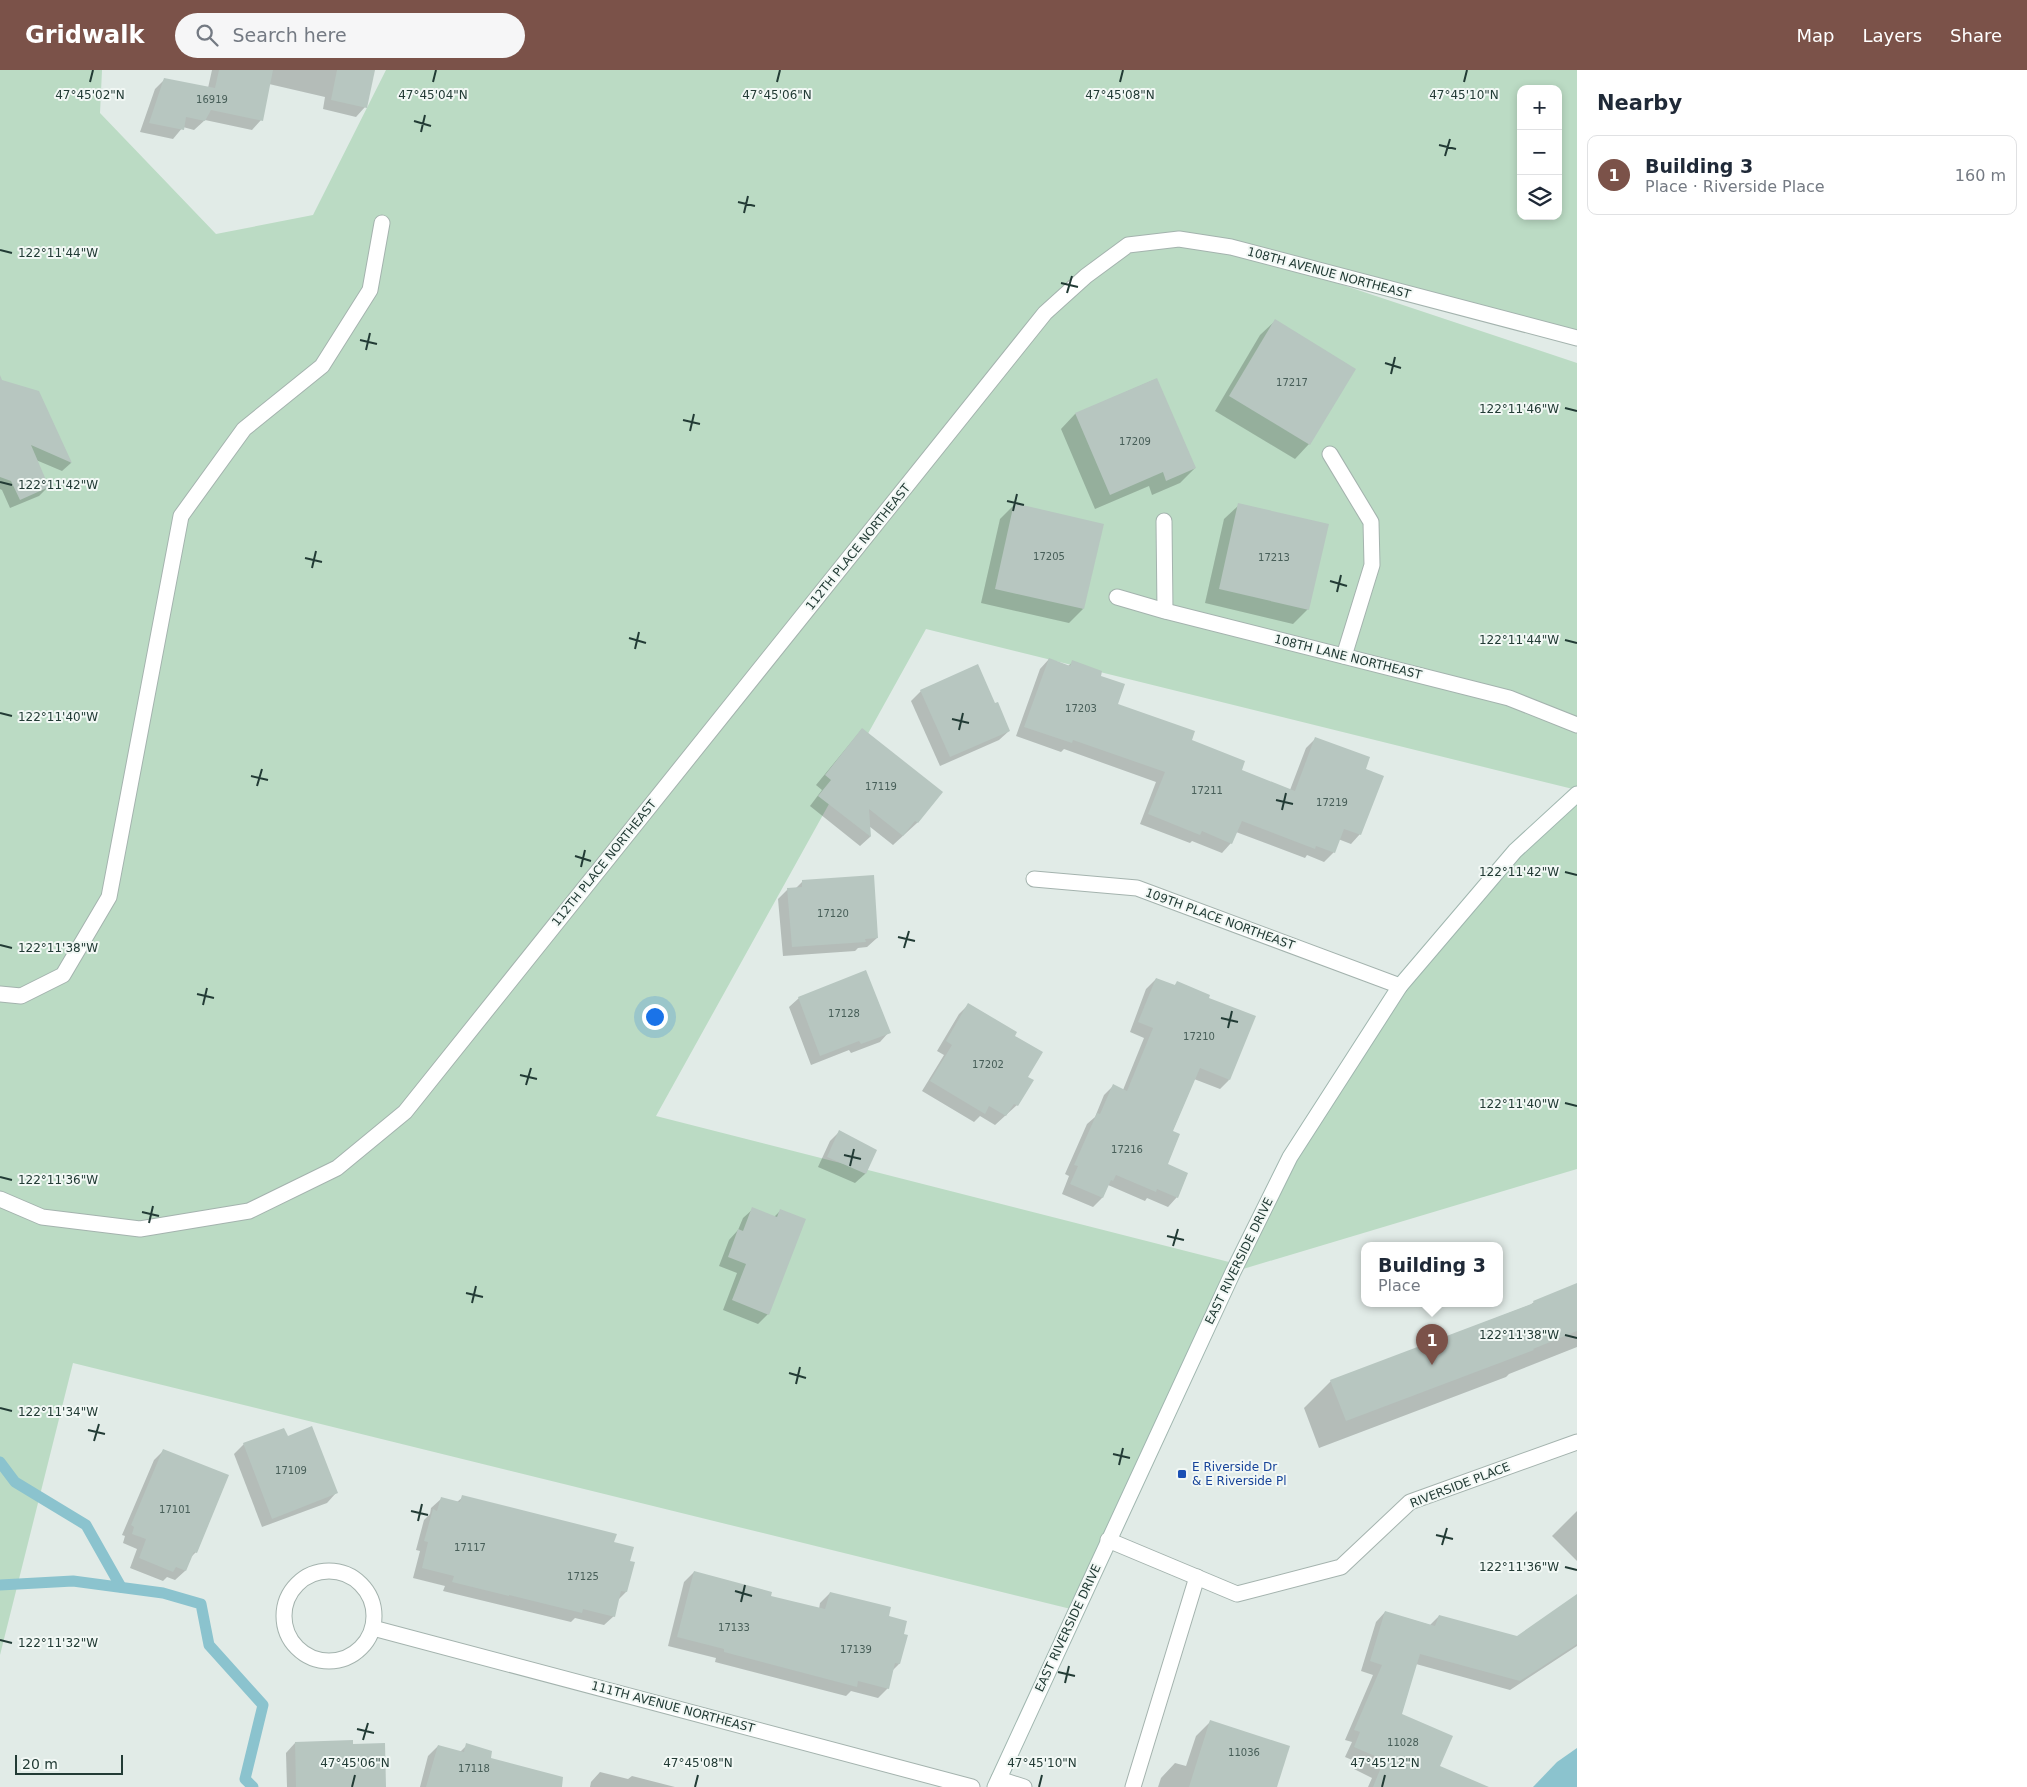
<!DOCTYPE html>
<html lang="en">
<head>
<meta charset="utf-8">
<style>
  body { margin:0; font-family:"DejaVu Sans",sans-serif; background:#f6f6f7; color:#1f2937 }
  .controls { position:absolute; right:15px; top:15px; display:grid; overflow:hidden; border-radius:10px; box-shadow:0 2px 8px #0003 }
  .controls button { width:45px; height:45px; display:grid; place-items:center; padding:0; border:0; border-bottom:1px solid #e0e1e3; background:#fff; color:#1f2937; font:25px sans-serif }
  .scale { position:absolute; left:15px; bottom:12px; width:108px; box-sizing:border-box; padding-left:5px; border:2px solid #223b35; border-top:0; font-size:14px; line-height:18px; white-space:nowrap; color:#223b35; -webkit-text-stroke:4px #f2f8f5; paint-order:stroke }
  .you { position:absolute; left:654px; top:946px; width:18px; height:18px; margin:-12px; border:4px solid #fff; border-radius:50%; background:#1a73e8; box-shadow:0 0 0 8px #1a73e833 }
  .badge { display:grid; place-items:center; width:32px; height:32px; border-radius:50%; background:#7b5249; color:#fff; font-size:16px; font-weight:700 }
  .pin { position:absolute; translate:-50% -41px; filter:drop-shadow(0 1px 2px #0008) }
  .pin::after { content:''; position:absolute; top:26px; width:18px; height:15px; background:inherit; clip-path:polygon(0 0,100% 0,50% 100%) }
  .popup { position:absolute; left:1361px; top:1172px; width:142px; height:65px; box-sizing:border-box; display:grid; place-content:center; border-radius:10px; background:#fff; filter:drop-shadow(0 1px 4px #0005); font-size:16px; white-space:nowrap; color:#747a83 }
  .popup b { font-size:19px; color:#1f2937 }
  .popup::after { content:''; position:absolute; left:50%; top:100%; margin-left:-10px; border:10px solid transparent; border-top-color:#fff }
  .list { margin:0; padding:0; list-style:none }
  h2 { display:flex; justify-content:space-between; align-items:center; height:65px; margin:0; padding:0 20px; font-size:21px }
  h2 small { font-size:16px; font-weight:400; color:#747a83 }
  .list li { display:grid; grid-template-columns:32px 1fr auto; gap:15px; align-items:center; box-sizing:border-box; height:80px; margin:0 10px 10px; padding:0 10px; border:1px solid #e0e1e3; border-radius:10px }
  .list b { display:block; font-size:19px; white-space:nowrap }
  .list p { margin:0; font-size:16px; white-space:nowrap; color:#747a83 }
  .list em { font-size:16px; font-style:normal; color:#747a83 }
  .icon { flex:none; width:28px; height:28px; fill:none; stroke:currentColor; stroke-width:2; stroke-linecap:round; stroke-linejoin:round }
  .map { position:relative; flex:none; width:1577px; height:1717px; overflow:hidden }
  header { display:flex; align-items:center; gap:30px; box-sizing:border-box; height:70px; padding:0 25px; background:#7b5249; color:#fff }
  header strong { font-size:24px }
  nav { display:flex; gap:28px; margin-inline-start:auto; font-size:18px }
  .search { width:350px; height:45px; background:#f6f6f7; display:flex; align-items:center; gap:12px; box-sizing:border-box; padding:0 18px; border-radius:28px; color:#747a83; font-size:19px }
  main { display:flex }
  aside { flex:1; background:#fff }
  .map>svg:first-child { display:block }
  .green { fill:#bbdbc4; fill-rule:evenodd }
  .water { fill:#8bc3ce }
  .shadow { fill:#0003 }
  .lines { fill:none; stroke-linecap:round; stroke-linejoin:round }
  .stream { stroke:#8bc3ce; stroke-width:11 }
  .building { fill:#b7c6c0 }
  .service-casing { stroke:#a4b3ae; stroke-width:17 }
  .minor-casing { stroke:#a4b3ae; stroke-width:17 }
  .secondary-casing { stroke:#a0b6af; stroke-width:17 }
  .service { stroke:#fff; stroke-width:15 }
  .minor { stroke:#fff; stroke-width:15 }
  .secondary { stroke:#fff; stroke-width:15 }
  .ticks { fill:none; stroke:#223b35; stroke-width:2 }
  .transit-dot { fill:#1a4fb4; stroke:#f2f8f5; stroke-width:2 }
  .labels { text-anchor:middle; stroke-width:4; stroke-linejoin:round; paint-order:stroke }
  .number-label { font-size:10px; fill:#475e58 }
  .street-label { font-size:12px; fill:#223b35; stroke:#f2f8f5 }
  .transit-label { font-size:12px; fill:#164399; stroke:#f2f8f5; text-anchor:start }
  .ticks-label { font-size:12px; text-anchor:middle; fill:#223b35; stroke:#f2f8f5; stroke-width:4; stroke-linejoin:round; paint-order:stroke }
</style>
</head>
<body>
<header>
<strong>Gridwalk</strong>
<div class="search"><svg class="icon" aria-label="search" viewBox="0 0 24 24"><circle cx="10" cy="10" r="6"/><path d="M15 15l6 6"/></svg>Search here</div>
<nav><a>Map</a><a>Layers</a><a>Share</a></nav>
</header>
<main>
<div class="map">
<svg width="1577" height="1717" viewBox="0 0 1577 1717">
  <rect width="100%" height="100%" fill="#e1ebe7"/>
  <g class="green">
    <path d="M 0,0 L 102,0 L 100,43 L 216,164 L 313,145 L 386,0 L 1577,0 L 1577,268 L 1241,181 L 1577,293 L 1577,720 L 926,559 L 656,1046 L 1229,1192 L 1108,1470 L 1079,1541 L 73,1293 L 0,1585 ZM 1521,19 L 1558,19 L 1558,146 L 1521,146 Z"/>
    <path d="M 1577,724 L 1577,1099 L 1233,1202 L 1290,1087 L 1400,916 Z"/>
  </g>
  <path class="water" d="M 1577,1678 L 1577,1717 L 1533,1717 L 1557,1692 Z"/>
  <g class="shadow">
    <path d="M 212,0 L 374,0 L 365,37 L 356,47 L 323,39 L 325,27 L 269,14 L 261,50 L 252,60 L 205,50 L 194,60 L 183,57 L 173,69 L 140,62 L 155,19 L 164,10 L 208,18 Z"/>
    <path d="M 1275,251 L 1309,374 L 1295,389 L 1215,341 L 1260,265 Z"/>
    <path d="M 1156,309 L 1195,398 L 1180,413 L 1152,425 L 1149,416 L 1095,439 L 1061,359 L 1075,344 Z"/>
    <path d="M 0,311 L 38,322 L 71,393 L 62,401 L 36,390 L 48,417 L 39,426 L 10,438 L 2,420 L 0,419 Z"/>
    <path d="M 1015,434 L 1083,539 L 1069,553 L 981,533 L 1000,449 Z"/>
    <path d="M 1239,435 L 1308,539 L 1293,554 L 1205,533 L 1224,449 Z"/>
    <path d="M 1049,589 L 1068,596 L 1073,592 L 1099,607 L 1117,635 L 1191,671 L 1240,701 L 1290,720 L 1306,678 L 1316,668 L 1364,699 L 1360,764 L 1351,774 L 1338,769 L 1334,782 L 1324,792 L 1307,785 L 1305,788 L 1236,762 L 1231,773 L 1222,783 L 1192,771 L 1190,773 L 1140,754 L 1156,712 L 1064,679 L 1061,682 L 1016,666 L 1040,599 Z"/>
    <path d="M 921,621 L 994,635 L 1009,661 L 999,670 L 940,696 L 911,631 Z"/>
    <path d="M 862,659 L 941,722 L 917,753 L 893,775 L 869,756 L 870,767 L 860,776 L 810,736 L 822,720 L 816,715 Z"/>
    <path d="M 802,812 L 877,868 L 867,877 L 858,878 L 855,881 L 783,886 L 778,829 L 788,819 L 795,819 Z"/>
    <path d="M 1156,909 L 1174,916 L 1177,913 L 1208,929 L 1229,1010 L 1220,1019 L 1194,1009 L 1172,1062 L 1166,1094 L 1177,1127 L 1168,1137 L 1147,1128 L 1145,1131 L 1108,1115 L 1102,1128 L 1093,1137 L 1062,1124 L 1069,1106 L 1065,1104 L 1087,1054 L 1095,1047 L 1104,1025 L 1113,1016 L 1123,1020 L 1144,968 L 1130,962 L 1146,919 Z"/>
    <path d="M 799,928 L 889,962 L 880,972 L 851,983 L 849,980 L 811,995 L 789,937 Z"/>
    <path d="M 968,935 L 1013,966 L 1027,1007 L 1017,1035 L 995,1055 L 980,1046 L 974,1052 L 922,1021 L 944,985 L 937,981 L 959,944 Z"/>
    <path d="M 840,1061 L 875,1081 L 865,1104 L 855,1113 L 818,1097 L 830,1071 Z"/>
    <path d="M 753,1139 L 774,1147 L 780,1141 L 768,1244 L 758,1254 L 723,1240 L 737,1203 L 719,1196 L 729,1170 L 738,1160 L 743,1148 Z"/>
    <path d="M 1577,1215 L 1577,1277 L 1509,1304 L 1506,1307 L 1319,1378 L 1304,1338 L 1331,1311 L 1530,1235 L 1534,1232 Z"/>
    <path d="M 244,1374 L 336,1423 L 327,1433 L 262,1457 L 234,1384 Z"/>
    <path d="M 164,1380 L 196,1482 L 190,1488 L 185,1501 L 175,1510 L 167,1507 L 163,1511 L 130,1498 L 137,1479 L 123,1473 L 125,1466 L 122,1465 L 154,1390 Z"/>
    <path d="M 463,1427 L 613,1473 L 629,1492 L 626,1522 L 618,1530 L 614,1546 L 604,1555 L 575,1548 L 571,1552 L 443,1521 L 445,1516 L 413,1508 L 420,1481 L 416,1480 L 424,1450 L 430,1444 L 431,1438 L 441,1429 L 457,1432 Z"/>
    <path d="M 1577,1441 L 1577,1491 L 1552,1466 Z"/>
    <path d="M 694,1502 L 769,1527 L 819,1539 L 820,1533 L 830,1523 L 887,1546 L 902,1564 L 899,1594 L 892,1601 L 888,1618 L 878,1628 L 851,1621 L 846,1626 L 715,1592 L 716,1588 L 668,1576 L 684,1512 Z"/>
    <path d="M 1577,1526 L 1577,1576 L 1510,1620 L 1416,1594 L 1401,1645 L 1439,1697 L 1439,1717 L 1368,1717 L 1372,1708 L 1354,1699 L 1357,1692 L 1345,1687 L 1352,1672 L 1345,1670 L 1373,1605 L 1361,1601 L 1376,1552 L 1385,1542 L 1430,1555 L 1439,1546 L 1517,1567 Z"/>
    <path d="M 1210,1652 L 1275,1717 L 1158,1717 L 1161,1708 L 1175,1693 L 1186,1696 L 1196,1666 Z"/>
    <path d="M 295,1673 L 352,1675 L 384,1717 L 287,1717 L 286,1683 Z"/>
    <path d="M 467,1675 L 489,1689 L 535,1717 L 420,1717 L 428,1686 L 438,1676 L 460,1682 Z"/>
    <path d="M 600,1702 L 628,1709 L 632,1706 L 675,1717 L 590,1717 L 591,1712 Z"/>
  </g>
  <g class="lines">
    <g class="stream">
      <path d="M 0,1392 L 15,1412 L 86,1455 L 121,1517"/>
      <path d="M 0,1515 L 73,1511 L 163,1523 L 201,1534 L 209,1575 L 263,1635 L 245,1709 L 253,1717"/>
    </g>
  </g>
  <g class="building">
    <path d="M 219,0 L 273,0 L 263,51 L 211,40 L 205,51 L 186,47 L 184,60 L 149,53 L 164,8 L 215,18 Z"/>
    <path d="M 337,0 L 375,0 L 367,38 L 331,30 Z"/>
    <path d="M 1275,249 L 1356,299 L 1310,375 L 1229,326 Z"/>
    <path d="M 0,305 L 2,310 L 39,321 L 72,393 L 31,375 L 49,417 L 20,430 L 11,411 L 0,407 Z"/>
    <path d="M 1157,308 L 1196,398 L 1166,411 L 1163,402 L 1110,425 L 1075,343 Z"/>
    <path d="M 1014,433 L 1104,454 L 1084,539 L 995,519 Z"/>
    <path d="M 1238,433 L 1329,454 L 1309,540 L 1219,519 Z"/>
    <path d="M 1049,588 L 1070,596 L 1072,590 L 1102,601 L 1101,606 L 1125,614 L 1118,634 L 1195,661 L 1192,670 L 1245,691 L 1242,700 L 1295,721 L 1315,667 L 1370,687 L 1366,699 L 1384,706 L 1361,765 L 1344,759 L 1335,783 L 1316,776 L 1315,779 L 1242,751 L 1232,774 L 1202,761 L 1200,765 L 1148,744 L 1165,702 L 1073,670 L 1072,673 L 1024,657 Z"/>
    <path d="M 978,594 L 995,633 L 998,632 L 1010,661 L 950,687 L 920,620 Z"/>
    <path d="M 862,658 L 943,722 L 918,753 L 915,751 L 903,766 L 869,739 L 871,767 L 818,726 L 831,710 L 825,705 Z"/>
    <path d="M 874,805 L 878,868 L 865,869 L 866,872 L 792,877 L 787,818 L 802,817 L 802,810 Z"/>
    <path d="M 866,900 L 891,963 L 861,974 L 859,971 L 820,986 L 798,927 Z"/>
    <path d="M 1156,908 L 1175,915 L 1177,911 L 1210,925 L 1209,928 L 1256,946 L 1230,1010 L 1200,998 L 1173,1061 L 1180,1064 L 1168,1094 L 1188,1103 L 1178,1128 L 1157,1119 L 1156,1122 L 1116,1105 L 1113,1111 L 1111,1110 L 1103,1128 L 1070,1114 L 1078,1096 L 1074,1095 L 1097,1043 L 1100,1044 L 1113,1014 L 1127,1021 L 1153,958 L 1138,952 Z"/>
    <path d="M 968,933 L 1017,962 L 1015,966 L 1043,982 L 1028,1007 L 1034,1010 L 1018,1036 L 1014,1034 L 1006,1046 L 989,1036 L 985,1044 L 930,1011 L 952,975 L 946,971 Z"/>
    <path d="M 839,1060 L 877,1080 L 866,1104 L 827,1087 Z"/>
    <path d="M 752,1137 L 777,1147 L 780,1139 L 806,1149 L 769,1245 L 732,1230 L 746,1194 L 728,1187 L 738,1159 L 743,1161 Z"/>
    <path d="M 1577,1213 L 1577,1261 L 1533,1279 L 1534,1280 L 1346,1351 L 1330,1310 L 1534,1233 L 1533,1231 Z"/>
    <path d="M 312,1356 L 338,1423 L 272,1449 L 243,1373 L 284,1358 L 288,1366 Z"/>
    <path d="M 163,1379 L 229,1405 L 197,1483 L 194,1482 L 186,1501 L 176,1497 L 173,1502 L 139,1488 L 146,1469 L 132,1464 L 134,1457 L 131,1455 Z"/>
    <path d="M 462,1425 L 617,1464 L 614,1472 L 634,1477 L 630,1491 L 635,1492 L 627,1522 L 621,1521 L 615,1547 L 583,1539 L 582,1543 L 509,1525 L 509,1526 L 452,1512 L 454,1506 L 422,1498 L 428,1472 L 424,1471 L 433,1439 L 437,1441 L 441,1427 L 460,1432 Z"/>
    <path d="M 694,1501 L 772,1522 L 771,1526 L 825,1539 L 830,1522 L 891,1537 L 889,1546 L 907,1551 L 904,1564 L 908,1565 L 900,1594 L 895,1593 L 889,1619 L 858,1611 L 857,1617 L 724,1582 L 724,1579 L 677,1567 Z"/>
    <path d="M 1577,1524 L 1577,1574 L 1520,1611 L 1420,1584 L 1402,1644 L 1453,1666 L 1440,1696 L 1489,1717 L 1373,1717 L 1384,1690 L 1354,1677 L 1360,1662 L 1354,1660 L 1382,1595 L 1370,1591 L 1385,1541 L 1435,1556 L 1439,1545 L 1517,1566 Z"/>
    <path d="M 1210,1650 L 1290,1676 L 1277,1717 L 1189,1717 Z"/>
    <path d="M 353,1670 L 353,1674 L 385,1673 L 386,1717 L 296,1717 L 295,1672 Z"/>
    <path d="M 466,1673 L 492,1681 L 491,1688 L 563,1707 L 562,1717 L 426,1717 L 438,1675 L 464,1682 Z"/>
  </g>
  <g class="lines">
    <g class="service-casing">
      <g id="service">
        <path d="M 1330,384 L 1371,452 L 1372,495 L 1344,586"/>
        <path d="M 1164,451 L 1165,541"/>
        <path d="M 0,924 L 21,926 L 63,905 L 109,827 L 181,446 L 244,359 L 322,296 L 370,220 L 382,153"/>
        <path d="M 999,1709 L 1024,1717"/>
        <path d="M 1133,1717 L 1197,1507"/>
      </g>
    </g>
    <g class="minor-casing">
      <g id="minor">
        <path d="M 1117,527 L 1165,541 L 1509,628 L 1577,655"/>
        <path d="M 1034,809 L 1137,818 L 1400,916"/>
        <path d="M 0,1129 L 42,1147 L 140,1159 L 249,1141 L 337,1098 L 405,1042 L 1045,243 L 1086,206 L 1128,175 L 1179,169 L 1231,177 L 1577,268"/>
        <path d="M 1108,1470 L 1237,1524 L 1341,1497 L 1410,1432 L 1577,1372"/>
        <circle cx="329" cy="1546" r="45"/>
        <path d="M 373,1558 L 972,1717"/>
      </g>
    </g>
    <g class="secondary-casing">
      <path id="secondary" d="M 995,1717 L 1233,1202 L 1290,1087 L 1400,916 L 1515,781 L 1577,724"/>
    </g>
    <use href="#service" class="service"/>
    <use href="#minor" class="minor"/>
    <use href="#secondary" class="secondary"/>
  </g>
  <path class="ticks" d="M 90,12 L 93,0M 433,12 L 436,0M 777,12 L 780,0M 1120,12 L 1123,0M 1464,12 L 1467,0M 414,51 L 431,56M 421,62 L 425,45M 1439,75 L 1456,79M 1445,86 L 1450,69M 738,132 L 755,136M 744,143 L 748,126M 0,180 L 12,183M 1061,213 L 1078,217M 1067,223 L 1072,206M 360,270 L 377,274M 366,280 L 370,263M 1385,293 L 1401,298M 1391,304 L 1395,287M 1565,338 L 1577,341M 683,350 L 700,354M 690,361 L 694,344M 0,412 L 12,415M 1007,431 L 1024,435M 1013,441 L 1017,424M 305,488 L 322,492M 312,498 L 316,481M 1330,511 L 1347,516M 1337,522 L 1341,505M 629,568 L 646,573M 1565,570 L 1577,573M 635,579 L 639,562M 0,643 L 12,646M 952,649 L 969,653M 959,660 L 963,643M 251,706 L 268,710M 257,716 L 262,699M 1276,730 L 1293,734M 1282,740 L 1286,723M 575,786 L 591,791M 581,797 L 585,780M 1565,802 L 1577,805M 898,867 L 915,871M 0,875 L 12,878M 904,878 L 909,861M 197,924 L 214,928M 203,935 L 207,918M 1221,948 L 1238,952M 1228,958 L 1232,941M 520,1005 L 537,1009M 526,1015 L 531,998M 1565,1033 L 1577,1036M 844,1085 L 861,1089M 850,1096 L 854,1079M 0,1107 L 12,1110M 142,1142 L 159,1146M 149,1153 L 153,1136M 1167,1166 L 1184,1170M 1173,1176 L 1178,1159M 466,1223 L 483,1227M 472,1233 L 476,1216M 1565,1265 L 1577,1268M 789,1303 L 806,1308M 796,1314 L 800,1297M 0,1338 L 12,1341M 88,1360 L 105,1364M 94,1371 L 99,1354M 1113,1384 L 1130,1388M 1119,1395 L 1123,1378M 411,1441 L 428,1445M 418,1451 L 422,1434M 1436,1465 L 1453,1469M 1442,1475 L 1447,1458M 1565,1497 L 1577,1500M 735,1521 L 752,1526M 741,1532 L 745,1515M 0,1570 L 12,1573M 1058,1602 L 1075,1606M 1065,1613 L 1069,1596M 357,1659 L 374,1663M 363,1670 L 368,1653M 352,1717 L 355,1705M 695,1717 L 698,1705M 1039,1717 L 1042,1705M 1382,1717 L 1385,1705"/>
  <rect class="transit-dot" x="1177" y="1399" width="10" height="10" rx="2.5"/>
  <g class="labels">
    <g class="number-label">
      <text x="212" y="33">16919</text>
      <text x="1292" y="316">17217</text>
      <text x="1135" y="375">17209</text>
      <text x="1049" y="490">17205</text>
      <text x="1274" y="491">17213</text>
      <text x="1081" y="642">17203</text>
      <text x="881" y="720">17119</text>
      <text x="1207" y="724">17211</text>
      <text x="1332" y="736">17219</text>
      <text x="833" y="847">17120</text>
      <text x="844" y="947">17128</text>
      <text x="1199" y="970">17210</text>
      <text x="988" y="998">17202</text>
      <text x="1127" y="1083">17216</text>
      <text x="291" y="1404">17109</text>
      <text x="175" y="1443">17101</text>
      <text x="470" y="1481">17117</text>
      <text x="583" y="1510">17125</text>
      <text x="734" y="1561">17133</text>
      <text x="856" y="1583">17139</text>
      <text x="1403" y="1676">11028</text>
      <text x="1244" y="1686">11036</text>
      <text x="474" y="1702">17118</text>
    </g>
    <g class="street-label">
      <text transform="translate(1329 203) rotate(15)" y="4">108TH AVENUE NORTHEAST</text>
      <text transform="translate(858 477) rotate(-51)" y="4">112TH PLACE NORTHEAST</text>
      <text transform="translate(1348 587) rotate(14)" y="4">108TH LANE NORTHEAST</text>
      <text transform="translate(604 793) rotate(-51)" y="4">112TH PLACE NORTHEAST</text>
      <text transform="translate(1220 849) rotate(20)" y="4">109TH PLACE NORTHEAST</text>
      <text transform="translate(1239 1191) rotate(-64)" y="4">EAST RIVERSIDE DRIVE</text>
      <text transform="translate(1460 1415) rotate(-21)" y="4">RIVERSIDE PLACE</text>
      <text transform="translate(1068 1558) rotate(-65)" y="4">EAST RIVERSIDE DRIVE</text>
      <text transform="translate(673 1637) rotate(15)" y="4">111TH AVENUE NORTHEAST</text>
    </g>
    <g class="transit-label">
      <text x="1192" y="1401">E Riverside Dr<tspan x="1192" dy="14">&amp; E Riverside Pl</tspan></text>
    </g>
  </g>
  <g class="ticks-label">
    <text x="90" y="29">47°45'02"N</text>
    <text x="433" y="29">47°45'04"N</text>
    <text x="777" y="29">47°45'06"N</text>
    <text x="1120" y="29">47°45'08"N</text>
    <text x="1464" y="29">47°45'10"N</text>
    <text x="58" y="187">122°11'44"W</text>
    <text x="1519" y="343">122°11'46"W</text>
    <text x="58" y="419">122°11'42"W</text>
    <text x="1519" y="574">122°11'44"W</text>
    <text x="58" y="651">122°11'40"W</text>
    <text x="1519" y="806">122°11'42"W</text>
    <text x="58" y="882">122°11'38"W</text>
    <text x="1519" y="1038">122°11'40"W</text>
    <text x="58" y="1114">122°11'36"W</text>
    <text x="1519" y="1269">122°11'38"W</text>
    <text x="58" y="1346">122°11'34"W</text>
    <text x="1519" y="1501">122°11'36"W</text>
    <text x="58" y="1577">122°11'32"W</text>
    <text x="355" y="1697">47°45'06"N</text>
    <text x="698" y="1697">47°45'08"N</text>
    <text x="1042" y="1697">47°45'10"N</text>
    <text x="1385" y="1697">47°45'12"N</text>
  </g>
</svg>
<div class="controls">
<button>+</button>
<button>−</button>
<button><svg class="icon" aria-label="layers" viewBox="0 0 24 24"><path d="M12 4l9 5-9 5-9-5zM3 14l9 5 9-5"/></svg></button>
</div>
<div class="scale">20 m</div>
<div class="you"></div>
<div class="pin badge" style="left:1432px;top:1295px">1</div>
<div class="popup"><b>Building 3</b>Place</div>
</div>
<aside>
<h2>Nearby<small></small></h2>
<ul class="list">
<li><span class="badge">1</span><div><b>Building 3</b><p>Place · Riverside Place</p></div><em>160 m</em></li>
</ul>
</aside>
</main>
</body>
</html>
